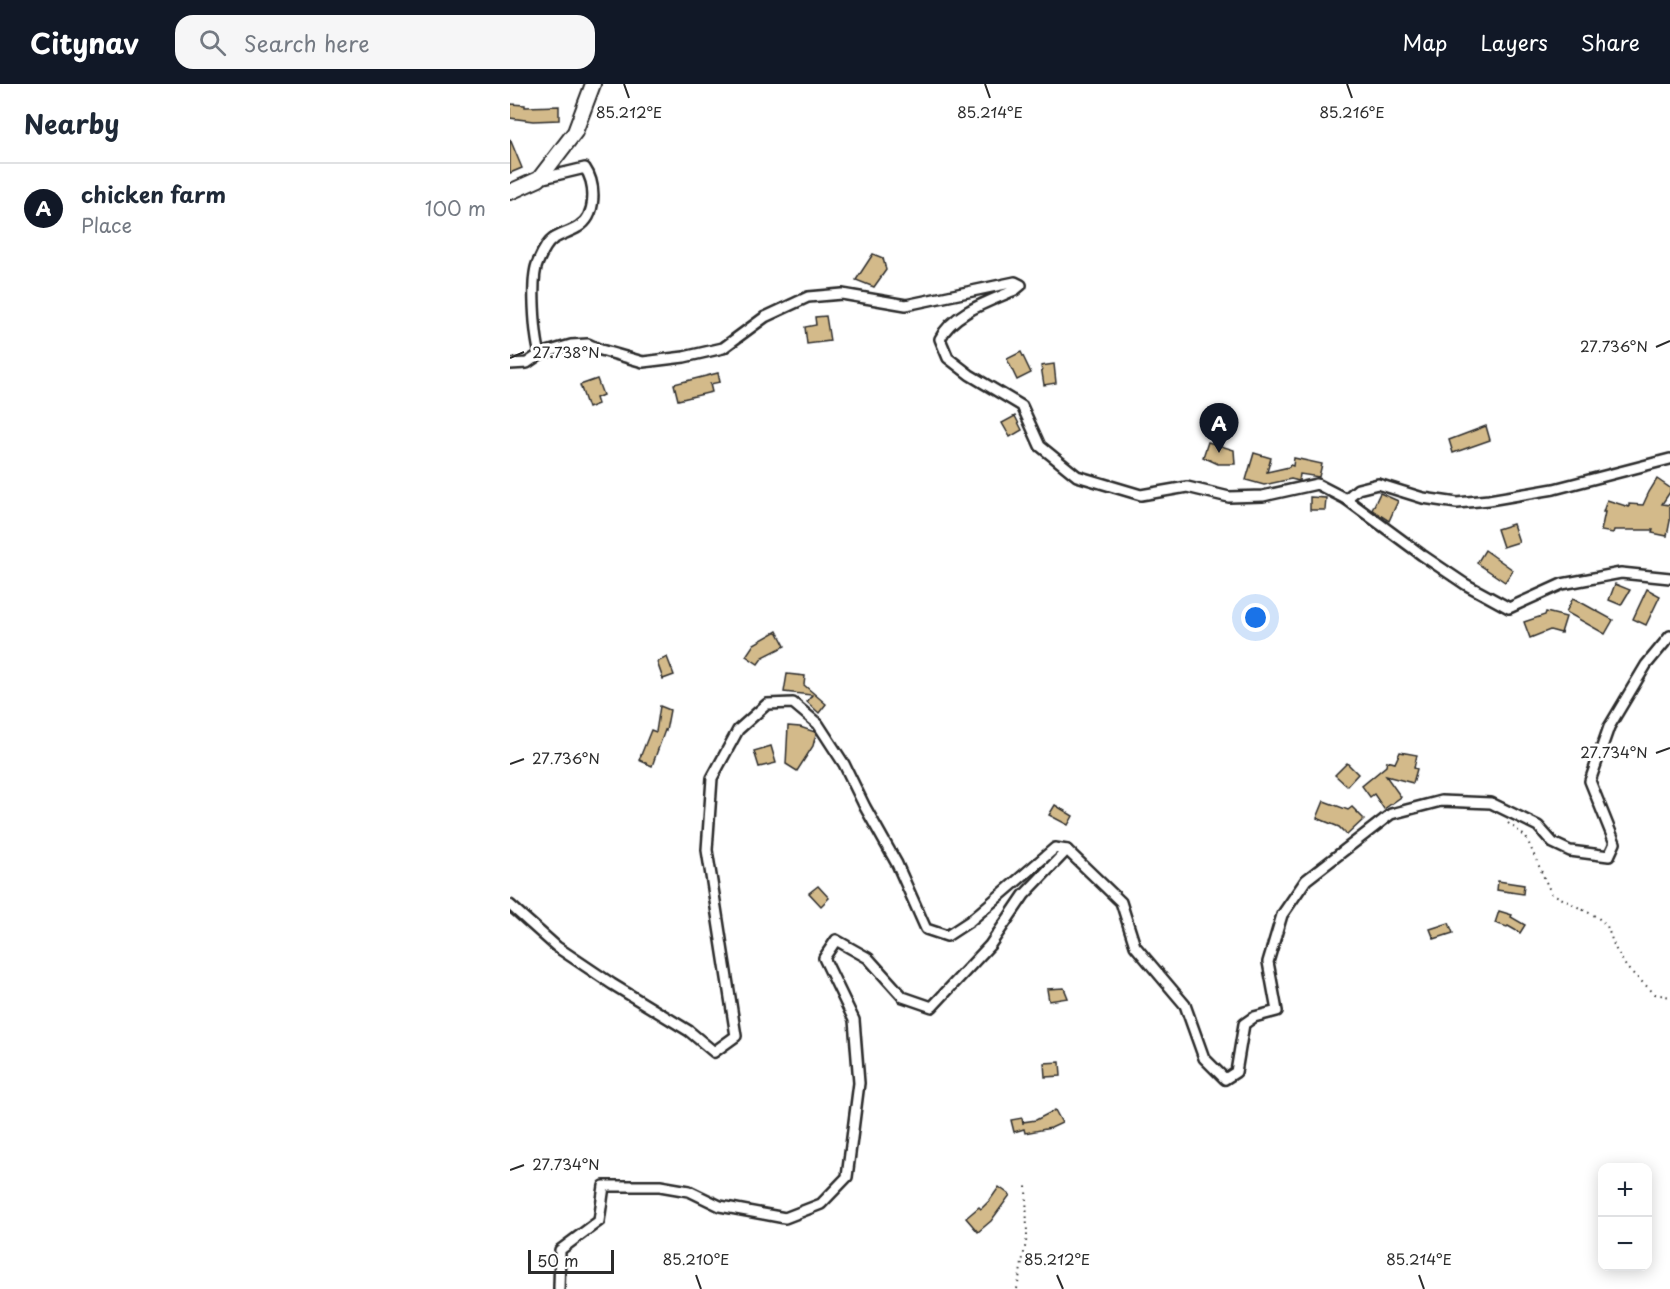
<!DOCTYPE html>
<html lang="en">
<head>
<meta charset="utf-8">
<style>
  body { margin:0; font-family:"Playpen Sans",sans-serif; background:#f6f6f7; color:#1f2937 }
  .controls { position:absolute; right:18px; bottom:18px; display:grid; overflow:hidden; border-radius:12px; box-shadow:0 3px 15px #0003 }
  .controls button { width:54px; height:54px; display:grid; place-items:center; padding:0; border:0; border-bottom:2px solid #e0e1e3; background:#fff; color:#1f2937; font:30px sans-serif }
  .scale { position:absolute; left:18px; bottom:15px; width:86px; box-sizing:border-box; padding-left:6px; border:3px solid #2b2b2b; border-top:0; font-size:16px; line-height:21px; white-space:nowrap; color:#2b2b2b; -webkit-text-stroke:4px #fff; paint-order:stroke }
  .you { position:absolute; left:746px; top:534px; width:21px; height:21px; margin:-15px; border:4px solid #fff; border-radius:50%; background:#1a73e8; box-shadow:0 0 0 9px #1a73e833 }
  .badge { display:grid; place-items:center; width:39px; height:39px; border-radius:50%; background:#111827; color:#fff; font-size:20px; font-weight:700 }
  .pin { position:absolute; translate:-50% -50px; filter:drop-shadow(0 2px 3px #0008) }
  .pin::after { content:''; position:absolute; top:32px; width:21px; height:18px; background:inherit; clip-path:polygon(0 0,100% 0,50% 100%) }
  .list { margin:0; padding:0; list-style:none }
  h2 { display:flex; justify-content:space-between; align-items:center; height:78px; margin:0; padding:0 24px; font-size:26px }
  h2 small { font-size:20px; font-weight:400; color:#747a83 }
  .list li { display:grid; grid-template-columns:39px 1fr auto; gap:18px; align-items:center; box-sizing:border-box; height:90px; padding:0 24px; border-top:2px solid #e0e1e3 }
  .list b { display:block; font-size:22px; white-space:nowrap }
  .list p { margin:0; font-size:20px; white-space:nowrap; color:#747a83 }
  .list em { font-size:20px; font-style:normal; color:#747a83 }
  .icon { flex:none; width:33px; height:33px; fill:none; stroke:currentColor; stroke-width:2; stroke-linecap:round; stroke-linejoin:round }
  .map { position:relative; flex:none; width:1160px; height:1205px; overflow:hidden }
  header { display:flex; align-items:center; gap:36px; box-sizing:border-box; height:84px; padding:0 30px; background:#111827; color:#fff }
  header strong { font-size:28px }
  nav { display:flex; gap:33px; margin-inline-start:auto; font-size:21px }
  .search { width:420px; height:54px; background:#f6f6f7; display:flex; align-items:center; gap:15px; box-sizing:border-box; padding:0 21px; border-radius:18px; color:#747a83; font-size:22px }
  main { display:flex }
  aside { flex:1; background:#fff }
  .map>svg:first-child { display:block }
  .building { fill:#d3ba8a; stroke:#2b2b2b; stroke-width:1.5 }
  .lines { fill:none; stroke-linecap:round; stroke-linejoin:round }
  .street-casing { stroke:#2b2b2b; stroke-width:14 }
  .secondary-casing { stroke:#2b2b2b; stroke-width:18 }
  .path { stroke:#2b2b2b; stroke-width:2; stroke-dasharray:1.5 4.5; stroke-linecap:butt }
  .street { stroke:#fff; stroke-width:9 }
  .secondary { stroke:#fff; stroke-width:14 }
  .ticks { fill:none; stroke:#2b2b2b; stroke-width:2 }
  .ticks-label { font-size:15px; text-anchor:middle; fill:#2b2b2b; stroke:#fff; stroke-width:6; stroke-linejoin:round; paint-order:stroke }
</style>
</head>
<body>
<header>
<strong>Citynav</strong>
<div class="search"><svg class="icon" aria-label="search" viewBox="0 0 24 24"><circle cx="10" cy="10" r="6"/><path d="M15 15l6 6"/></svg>Search here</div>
<nav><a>Map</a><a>Layers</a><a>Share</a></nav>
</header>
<main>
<aside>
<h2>Nearby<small></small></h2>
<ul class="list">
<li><span class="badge">A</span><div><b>chicken farm</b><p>Place</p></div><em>100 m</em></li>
</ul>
</aside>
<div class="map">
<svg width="1160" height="1205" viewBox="0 0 1160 1205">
  <rect width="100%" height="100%" fill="#fff"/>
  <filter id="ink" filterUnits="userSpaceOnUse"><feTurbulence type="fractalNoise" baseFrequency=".0167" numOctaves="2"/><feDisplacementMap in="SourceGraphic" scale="12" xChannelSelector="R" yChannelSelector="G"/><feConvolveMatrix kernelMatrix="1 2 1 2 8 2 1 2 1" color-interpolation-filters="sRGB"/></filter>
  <g filter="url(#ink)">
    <g class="building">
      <path d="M 0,20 L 15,21 L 15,23 L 49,22 L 49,36 L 23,37 L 0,34 Z"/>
      <path d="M 0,55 L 12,84 L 0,89 Z"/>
      <path d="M 363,170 L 373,174 L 376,186 L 364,203 L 346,196 Z"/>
      <path d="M 316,232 L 320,257 L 297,260 L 295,243 L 306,241 L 305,233 Z"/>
      <path d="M 511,268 L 521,289 L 507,296 L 497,275 Z"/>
      <path d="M 544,280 L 546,299 L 534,301 L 531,282 Z"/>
      <path d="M 208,289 L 210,298 L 200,300 L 202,308 L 168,316 L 164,300 Z"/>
      <path d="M 87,295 L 93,311 L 86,314 L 88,320 L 78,324 L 70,301 Z"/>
      <path d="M 505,332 L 512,346 L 500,353 L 492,339 Z"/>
      <path d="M 976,342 L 980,356 L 943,369 L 939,356 Z"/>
      <path d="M 698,358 L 724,366 L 725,380 L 708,380 L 693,373 Z"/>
      <path d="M 744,369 L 761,374 L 757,388 L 779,383 L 780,381 L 783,382 L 784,374 L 812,380 L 809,393 L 790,390 L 789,397 L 781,395 L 754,401 L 736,396 Z"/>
      <path d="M 1147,395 L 1160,404 L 1160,408 L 1152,420 L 1160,421 L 1160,437 L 1157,452 L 1142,449 L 1143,446 L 1104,446 L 1103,449 L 1091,447 L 1095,428 L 1093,428 L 1097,416 L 1119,423 L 1119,420 L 1133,421 L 1139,408 Z"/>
      <path d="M 870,409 L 888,417 L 879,437 L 862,426 Z"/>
      <path d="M 800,413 L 816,414 L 815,426 L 800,426 Z"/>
      <path d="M 1003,440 L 1009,458 L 993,463 L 987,445 Z"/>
      <path d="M 975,466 L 1003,486 L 995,498 L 967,479 Z"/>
      <path d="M 1105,500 L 1120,506 L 1111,521 L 1099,516 Z"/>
      <path d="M 1137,505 L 1150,512 L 1136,541 L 1123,535 Z"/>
      <path d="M 1063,514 L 1103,536 L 1095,550 L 1056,528 Z"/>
      <path d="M 1036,528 L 1056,533 L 1051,549 L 1040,546 L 1020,554 L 1014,538 L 1035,531 Z"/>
      <path d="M 267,547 L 275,562 L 253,573 L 248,580 L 236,572 L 244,560 Z"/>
      <path d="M 157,573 L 164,591 L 153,595 L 147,578 Z"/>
      <path d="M 277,590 L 295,592 L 294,601 L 316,620 L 309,629 L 297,618 L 302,611 L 274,608 Z"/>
      <path d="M 150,622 L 160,626 L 156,647 L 155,646 L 142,682 L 129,676 L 141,646 L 146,648 Z"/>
      <path d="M 278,642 L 290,643 L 305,648 L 306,650 L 303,662 L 287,687 L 276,680 Z"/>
      <path d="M 261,662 L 266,679 L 249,683 L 244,667 Z"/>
      <path d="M 890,668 L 907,671 L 904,684 L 907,685 L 903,699 L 876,692 L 891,713 L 874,725 L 864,710 L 860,713 L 852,702 L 876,682 L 877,677 L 885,679 Z"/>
      <path d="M 837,679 L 848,690 L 837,702 L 825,691 Z"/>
      <path d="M 814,717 L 838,726 L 842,723 L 854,735 L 837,751 L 829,743 L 807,734 Z"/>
      <path d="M 545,721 L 563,732 L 558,741 L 539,731 Z"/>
      <path d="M 988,797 L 1014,801 L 1013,810 L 987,806 Z"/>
      <path d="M 308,802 L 319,814 L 311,822 L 299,809 Z"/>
      <path d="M 989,827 L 1002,831 L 1001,833 L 1015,841 L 1010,849 L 998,842 L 997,843 L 985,839 Z"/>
      <path d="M 939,839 L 943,849 L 924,855 L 920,845 Z"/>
      <path d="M 554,904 L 558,914 L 539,917 L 537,905 Z"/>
      <path d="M 550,978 L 551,992 L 535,993 L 534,979 Z"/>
      <path d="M 545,1026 L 552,1039 L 541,1044 L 515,1049 L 514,1045 L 504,1048 L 501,1036 L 512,1034 L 513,1040 L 513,1038 L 526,1036 Z"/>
      <path d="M 489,1103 L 500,1111 L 481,1137 L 468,1148 L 456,1134 L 469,1123 L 471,1125 L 480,1116 Z"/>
    </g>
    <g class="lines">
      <g class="street-casing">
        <g id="street">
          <path d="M 30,270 L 61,261 L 78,260 L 91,266 L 133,278 L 174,273 L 213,264 L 255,233 L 298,213 L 332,210 L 396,221 L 505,198 L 511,201 L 505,206 C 480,217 442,229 430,255 L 438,274 L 460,291 L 512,322 L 530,362 L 567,392 L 631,411 L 677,403 L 719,413 L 753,412 L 807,400 L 836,415 L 912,471 L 955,500 L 999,524 L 1052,500 L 1111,489 L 1160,494"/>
          <path d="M 0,280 L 17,279 L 30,270 C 25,252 20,194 28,178 C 31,171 37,159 43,155 C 51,150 60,148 68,143 C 87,132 86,100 75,84 L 29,95"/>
          <path d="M 836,415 L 848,405 L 868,400 L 913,414 L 947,419 L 979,416 L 1044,405 L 1160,375"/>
          <path d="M 0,821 L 47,863 L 102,900 L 179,947 L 204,968 L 226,952 L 197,766 L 202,694 L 228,646 L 257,620 L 283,619 L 308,640 L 334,680 L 355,723 L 387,780 L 416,845 L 437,852 L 460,837 L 545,764 L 557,766"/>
          <path d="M 49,1205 L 50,1166 L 89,1137 L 94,1102 L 150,1102 L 179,1107 L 210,1122 L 275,1134 L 311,1120 L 337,1093 L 349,999 L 344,936 L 314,874 L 326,856 L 358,874 L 393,913 L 422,923 L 480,861 L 514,811 L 557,766 L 611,818 L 625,862 L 675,921 L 694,974 L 715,995 L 726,988 L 734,940 L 744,933 L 767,927 L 758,878 L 772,831 L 796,796 L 881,730 L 931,717 L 981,719 L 1028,742 L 1043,759 L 1060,767 L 1099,772 L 1105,759 L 1080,697 L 1099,643 L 1136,581 L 1160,552"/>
        </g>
      </g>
      <g class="secondary-casing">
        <path id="secondary" d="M 0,108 L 29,95 L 65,48 L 83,0"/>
      </g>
      <g class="path">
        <path d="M 998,739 L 1016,753 L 1041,809 L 1087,833 L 1097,842 L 1105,864 L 1117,884 L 1145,910 L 1160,913"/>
        <path d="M 507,1205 L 517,1153 L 516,1100"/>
      </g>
      <use href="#street" class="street"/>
      <use href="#secondary" class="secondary"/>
    </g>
  </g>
  <path class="ticks" d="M 114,0 L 119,14M 475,0 L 480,14M 837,0 L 842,14M 1146,263 L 1160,257M 0,274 L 14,268M 1146,669 L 1160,664M 0,680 L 14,675M 0,1086 L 14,1081M 186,1191 L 191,1205M 547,1191 L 553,1205M 909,1191 L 914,1205"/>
  <g class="ticks-label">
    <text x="119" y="34">85.212°E</text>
    <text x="842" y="34">85.216°E</text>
    <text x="480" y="34">85.214°E</text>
    <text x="1104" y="268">27.736°N</text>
    <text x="56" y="274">27.738°N</text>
    <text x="1104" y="674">27.734°N</text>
    <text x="56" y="680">27.736°N</text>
    <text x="56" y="1086">27.734°N</text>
    <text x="186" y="1181">85.210°E</text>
    <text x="547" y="1181">85.212°E</text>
    <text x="909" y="1181">85.214°E</text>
  </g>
</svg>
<div class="controls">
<button>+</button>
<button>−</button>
</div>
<div class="scale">50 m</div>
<div class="you"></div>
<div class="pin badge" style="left:709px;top:369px">A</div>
</div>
</main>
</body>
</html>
